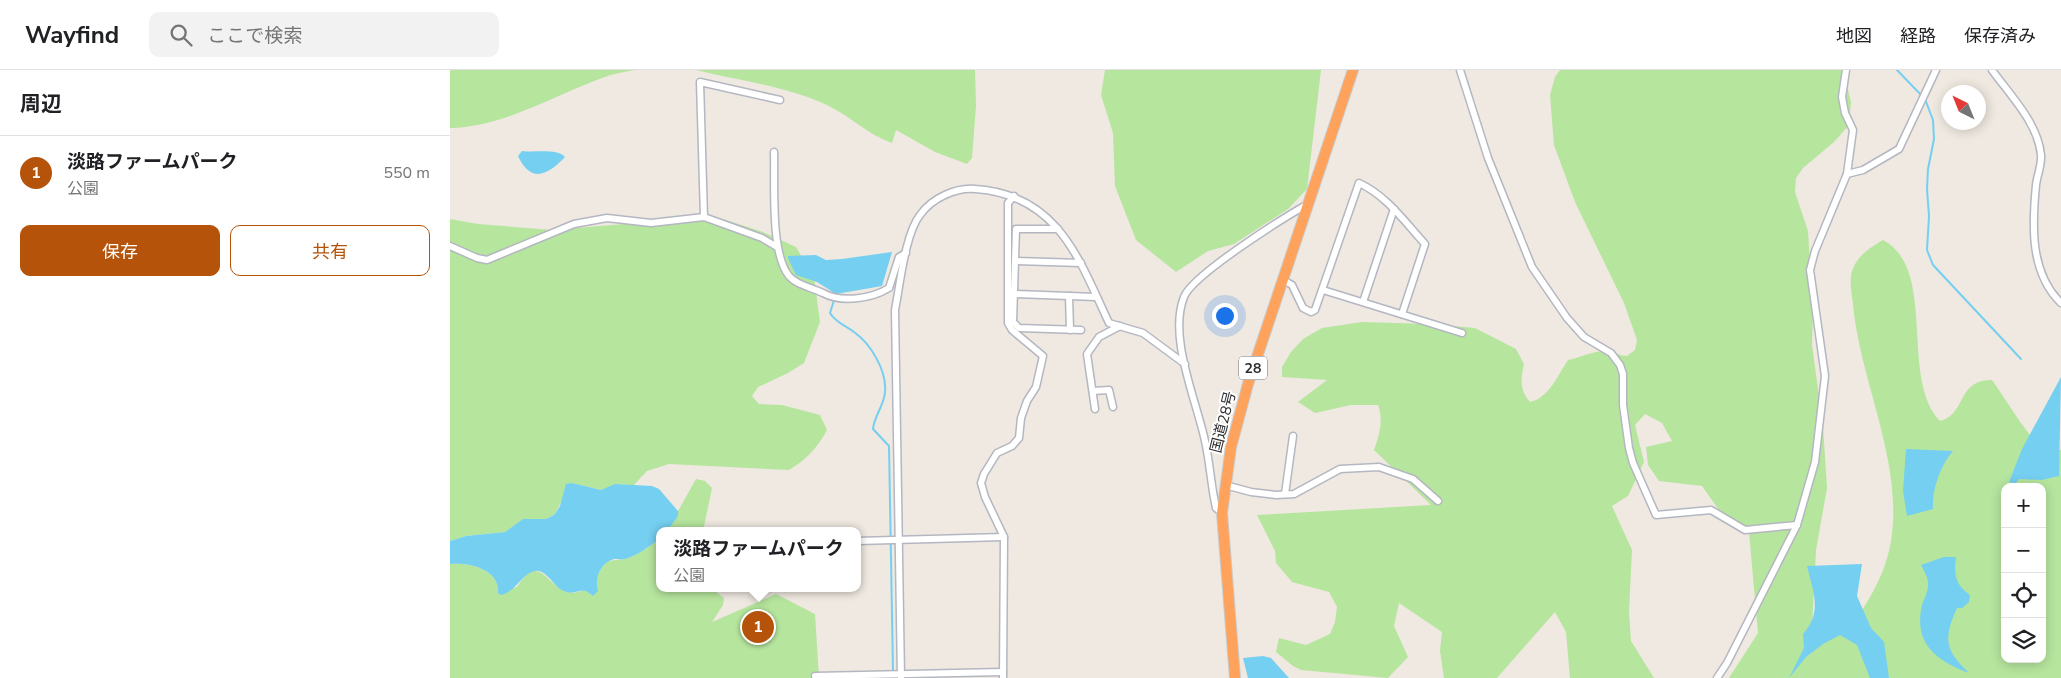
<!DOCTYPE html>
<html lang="ja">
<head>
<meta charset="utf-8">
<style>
  body { margin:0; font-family:"Nunito Sans","Noto Sans JP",sans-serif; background:#f2f2f2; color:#202124 }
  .controls { position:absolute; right:15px; bottom:15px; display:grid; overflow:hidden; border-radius:10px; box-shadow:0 2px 12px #0003 }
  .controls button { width:45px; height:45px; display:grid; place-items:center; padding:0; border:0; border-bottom:1px solid #e0e0e0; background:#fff; color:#202124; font:25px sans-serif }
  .compass { position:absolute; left:1491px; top:15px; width:45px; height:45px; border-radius:50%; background:#fff; box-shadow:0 2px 12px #0003; rotate:317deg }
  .you { position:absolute; left:774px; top:245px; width:18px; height:18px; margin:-12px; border:4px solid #fff; border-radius:50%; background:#1a73e8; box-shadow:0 0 0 8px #1a73e833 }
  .badge { display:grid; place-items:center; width:32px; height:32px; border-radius:50%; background:#b45309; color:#fff; font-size:16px; font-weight:700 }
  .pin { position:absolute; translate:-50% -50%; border:2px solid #fff; box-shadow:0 1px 5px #0006 }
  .popup { position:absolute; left:206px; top:457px; width:205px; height:65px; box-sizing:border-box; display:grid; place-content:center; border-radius:10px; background:#fff; filter:drop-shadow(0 1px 4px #0005); font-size:16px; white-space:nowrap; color:#757577 }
  .popup b { font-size:19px; color:#202124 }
  .popup::after { content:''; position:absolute; left:50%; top:100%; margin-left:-10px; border:10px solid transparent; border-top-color:#fff }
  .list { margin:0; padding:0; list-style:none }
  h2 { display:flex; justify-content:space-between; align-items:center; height:65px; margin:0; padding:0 20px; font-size:21px }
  h2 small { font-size:16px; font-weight:400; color:#757577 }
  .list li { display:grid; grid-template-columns:32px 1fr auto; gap:15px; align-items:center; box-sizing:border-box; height:75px; padding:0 20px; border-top:1px solid #e0e0e0 }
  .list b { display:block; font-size:19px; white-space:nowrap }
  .list p { margin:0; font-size:16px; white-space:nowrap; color:#757577 }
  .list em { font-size:16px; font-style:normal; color:#757577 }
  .actions { display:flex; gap:10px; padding:15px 20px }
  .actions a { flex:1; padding:11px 0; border:1px solid #b45309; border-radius:10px; text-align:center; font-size:18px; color:#b45309 }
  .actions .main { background:#b45309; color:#fff }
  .icon { flex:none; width:28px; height:28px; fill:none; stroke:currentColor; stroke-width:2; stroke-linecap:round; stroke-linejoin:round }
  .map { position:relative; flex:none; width:1611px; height:608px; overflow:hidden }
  header { display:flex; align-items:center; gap:30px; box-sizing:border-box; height:70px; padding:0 25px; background:#fff; border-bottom:1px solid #e0e0e0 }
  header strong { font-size:24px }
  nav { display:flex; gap:28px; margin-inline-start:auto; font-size:18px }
  .search { width:350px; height:45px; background:#f2f2f2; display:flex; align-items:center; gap:12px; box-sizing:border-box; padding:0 18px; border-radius:10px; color:#757577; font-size:19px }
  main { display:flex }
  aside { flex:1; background:#fff }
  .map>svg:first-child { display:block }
  .green { fill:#b6e59e; fill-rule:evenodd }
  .water { fill:#75cff0 }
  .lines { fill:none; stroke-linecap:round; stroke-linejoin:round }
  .stream { stroke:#75cff0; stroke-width:2 }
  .minor-casing { stroke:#b4b7c1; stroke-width:9 }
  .highway-casing { stroke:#c9c9c9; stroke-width:12 }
  .minor { stroke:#fff; stroke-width:6 }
  .highway { stroke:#ffa35c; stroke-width:10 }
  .labels { text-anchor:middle; stroke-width:4; stroke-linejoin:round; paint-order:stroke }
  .shield { fill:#fff; stroke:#6d6d6d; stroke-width:1 }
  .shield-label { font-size:14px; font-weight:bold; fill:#2e2e2e }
  .street-label { font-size:15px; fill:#2e2e2e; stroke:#fff }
</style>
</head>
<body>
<header>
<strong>Wayfind</strong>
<div class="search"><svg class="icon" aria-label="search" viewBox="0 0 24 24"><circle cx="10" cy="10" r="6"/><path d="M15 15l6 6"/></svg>ここで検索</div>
<nav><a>地図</a><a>経路</a><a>保存済み</a></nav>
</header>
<main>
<aside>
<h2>周辺<small></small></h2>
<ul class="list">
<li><span class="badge">1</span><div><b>淡路ファームパーク</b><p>公園</p></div><em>550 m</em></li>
</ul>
<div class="actions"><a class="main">保存</a><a>共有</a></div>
</aside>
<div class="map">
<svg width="1611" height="608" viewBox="0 0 1611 608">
  <rect width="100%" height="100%" fill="#efe9e1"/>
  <g class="green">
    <path d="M 0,0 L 185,0 C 174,2 162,4 152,8 C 103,26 53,57 0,58 Z"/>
    <path d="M 246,0 L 525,0 L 526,36 L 522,88 L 517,94 L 485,82 L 446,60 L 442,73 C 419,65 401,47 379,36 C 337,16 290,11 246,0 Z"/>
    <path d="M 655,0 L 871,0 L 857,119 L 838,139 L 784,174 L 758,181 L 726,202 L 686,170 L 665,116 L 663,63 L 651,25 Z"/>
    <path d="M 1110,0 L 1393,0 L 1401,32 L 1399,55 L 1384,72 L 1353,98 L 1346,108 L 1345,122 L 1358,161 L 1363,242 L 1362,275 L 1373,356 L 1377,418 L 1366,480 L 1362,557 L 1404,553 C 1426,519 1441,493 1443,452 C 1447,380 1410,307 1403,235 C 1402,225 1399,211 1402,201 C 1407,186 1419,178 1433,170 C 1488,199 1449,308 1490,351 C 1517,344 1506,310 1542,310 C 1552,323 1580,371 1592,376 C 1597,379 1605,379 1611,380 L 1611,608 L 1279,608 L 1308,563 L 1299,462 L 1269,440 L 1252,416 L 1209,411 L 1198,395 L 1196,377 L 1222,371 L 1212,353 L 1195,344 L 1185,355 L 1194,392 L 1178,426 L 1162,436 L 1182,480 L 1179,542 L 1181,571 L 1204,608 L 1120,608 L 1116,562 L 1105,542 L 1047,608 L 994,608 L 990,581 L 992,562 L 949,533 L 944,556 L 958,587 L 938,608 L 851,600 L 843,596 L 826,582 L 829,568 L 856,575 L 880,564 L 885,552 L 887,537 L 879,522 L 842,512 L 826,493 L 825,481 L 807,445 L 981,435 L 924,380 C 929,366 934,350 928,335 L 901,335 L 865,343 L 848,332 L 877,310 L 832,307 L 832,297 L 841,282 L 853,269 L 872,258 L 912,252 L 979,254 L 1025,258 L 1066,279 L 1074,294 C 1071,308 1069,320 1080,332 C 1099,328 1108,305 1118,290 C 1131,287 1145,280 1158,281 C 1165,281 1168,286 1177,286 L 1185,280 L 1187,270 L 1174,233 L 1125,132 L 1104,75 L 1100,25 L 1105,7 ZM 1555,417 L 1592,417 L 1592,589 L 1555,589 Z"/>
    <path d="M 0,149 L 28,154 L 102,160 L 186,153 L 273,149 L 313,162 L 346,177 L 364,207 L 370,252 L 354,293 L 338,303 L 308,317 L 302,326 L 309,334 L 332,335 L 370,345 L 377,360 C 368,377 356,390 339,400 L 219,394 L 197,401 L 183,416 L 172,414 L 151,420 L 122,413 L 104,445 L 96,449 L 73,449 L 55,462 L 16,466 L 0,471 Z"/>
    <path d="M 246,409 L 255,411 L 262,418 L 253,461 L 217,461 Z"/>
    <path d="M 209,469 L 209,518 L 261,518 L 274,528 L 273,535 L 262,552 L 326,524 L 365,544 L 369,608 L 0,608 L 0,494 C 19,492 50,499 48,523 L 67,517 C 89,482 95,514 117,522 C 125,525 129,520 136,521 L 143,526 C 146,515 146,505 153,496 C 159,488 167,491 175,489 C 187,486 200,476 209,469 Z"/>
  </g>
  <g class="water">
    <path d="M 72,81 C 85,83 107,78 115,87 C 98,105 81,114 68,86 Z"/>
    <path d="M 442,182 L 432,216 L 386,224 L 367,212 L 346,205 L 338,188 L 338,186 L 366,185 L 376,190 L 392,189 Z"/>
    <path d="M 1611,307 L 1609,406 L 1592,410 L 1569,409 L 1565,414 L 1559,412 L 1572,379 Z"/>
    <path d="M 1456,379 L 1503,381 C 1490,396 1482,419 1483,439 L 1457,446 L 1453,421 Z"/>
    <path d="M 122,413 L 151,420 L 165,414 L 202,416 L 209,419 L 228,441 L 228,446 L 217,461 L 209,461 L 209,469 C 200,476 187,486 175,489 C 172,490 167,489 164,489 C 150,493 144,509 148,521 L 143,526 L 136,521 C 125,519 123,527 110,519 C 103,514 95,499 85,501 C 71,504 67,521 51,525 L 48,523 C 50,499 19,492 0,494 L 0,471 L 16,466 L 55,462 L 73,449 L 96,449 L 104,445 L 110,436 L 116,414 Z"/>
    <path d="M 1494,487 L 1506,487 C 1504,505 1505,514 1520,525 L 1519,532 L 1512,538 L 1507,538 C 1493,569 1495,580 1519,603 C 1487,591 1463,574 1472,535 C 1474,529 1479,520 1478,513 C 1478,507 1474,501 1471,495 Z"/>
    <path d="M 1412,494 L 1407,526 L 1421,558 L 1434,572 L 1439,608 L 1420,608 L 1407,575 L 1390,565 L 1373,574 L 1356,587 L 1339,608 L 1354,578 L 1353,564 C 1373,542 1363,522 1357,496 Z"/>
    <path d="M 813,586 L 821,588 L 839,608 L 798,608 L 793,588 Z"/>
  </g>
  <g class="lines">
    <g class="stream">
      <path d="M 1447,0 L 1475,29 L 1483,50 L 1484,69 L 1478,99 L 1477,119 L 1479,146 L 1477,180 L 1483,195 L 1571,289"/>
      <path d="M 386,224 L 380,243 C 386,253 395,255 404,262 C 421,274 437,301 435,322 C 434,336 424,346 423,359 L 439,376 L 443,601"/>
    </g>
    <g class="minor-casing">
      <g id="minor">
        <path d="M 1010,0 L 1038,88 L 1082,197 L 1117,248 L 1134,267 L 1161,283 L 1170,295 L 1173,304 L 1173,335 L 1179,378 L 1183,393 L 1206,445 L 1261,440 L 1295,460 L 1347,455"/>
        <path d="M 1542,0 C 1560,25 1588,53 1591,85 C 1592,94 1587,106 1586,115 C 1582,156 1580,203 1611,233"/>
        <path d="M 324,82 C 325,113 320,183 339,206 C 346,215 363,218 373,223 C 391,233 421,229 439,218 L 449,187 L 456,183"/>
        <path d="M 1397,104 L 1413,100 L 1449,79 L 1486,0"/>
        <path d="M 254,147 L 250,12 L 330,30"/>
        <path d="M 608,159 L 566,159 L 563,252 L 569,258 L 631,260"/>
        <path d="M 0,176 L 27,188 L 37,190 L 124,154 L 157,148 L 201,153 L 254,147 L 312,168 L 327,177"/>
        <path d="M 565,191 L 631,193"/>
        <path d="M 833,210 L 842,215 L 853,238 L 861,242 L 865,240 L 909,113 C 937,126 954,151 975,174 L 952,244"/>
        <path d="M 873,220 L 1012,263"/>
        <path d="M 564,224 L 646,227"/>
        <path d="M 619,226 L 620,260"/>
        <path d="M 913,232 L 944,139"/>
        <path d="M 643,321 L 659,320 L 663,337"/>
        <path d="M 645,339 L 637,284 L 649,267 L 670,256"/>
        <path d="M 775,415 L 801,422 L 826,425 L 844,424 L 890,399 L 929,397 L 963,409 L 988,431"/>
        <path d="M 835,424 L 843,366"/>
        <path d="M 772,443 L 766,438 C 761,416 760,393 755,371 C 746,329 718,267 734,227 C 742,205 835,147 858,134"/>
        <path d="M 407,471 L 554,467"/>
        <path d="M 365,606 L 553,602"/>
        <path d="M 451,608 L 445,240 C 450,215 455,164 470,145 C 482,128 506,117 526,119 C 608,125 629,189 659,253 L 693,263 L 735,294"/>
        <path d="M 553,608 L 554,467 L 535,427 L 531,413 L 534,404 L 547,383 L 562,376 L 569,368 L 571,348 L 577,331 L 586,317 L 593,286 L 562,260 L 558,253 L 558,133 L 564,126"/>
        <path d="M 1267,608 L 1277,593 L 1347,455 L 1365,392 L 1375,306 L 1360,200 L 1365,181 L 1397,104 L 1403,60 L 1395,43 L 1392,27 L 1396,0"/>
      </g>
    </g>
    <g class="highway-casing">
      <path id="highway" d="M 785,608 L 772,443 L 781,377 L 798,314 L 903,0"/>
    </g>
    <use href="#minor" class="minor"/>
    <use href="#highway" class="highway"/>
  </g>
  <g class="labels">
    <rect class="shield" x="789" y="286.5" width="28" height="23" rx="4"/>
    <g class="shield-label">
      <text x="803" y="303">28</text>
    </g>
    <g class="street-label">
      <text transform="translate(773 352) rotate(-76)" y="5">国道28号</text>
    </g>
  </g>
</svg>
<div class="controls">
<button>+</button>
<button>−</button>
<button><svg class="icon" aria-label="locate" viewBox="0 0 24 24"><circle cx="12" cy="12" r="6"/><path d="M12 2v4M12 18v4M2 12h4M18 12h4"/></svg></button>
<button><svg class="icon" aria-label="layers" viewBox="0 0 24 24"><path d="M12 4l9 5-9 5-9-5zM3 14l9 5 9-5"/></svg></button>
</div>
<svg class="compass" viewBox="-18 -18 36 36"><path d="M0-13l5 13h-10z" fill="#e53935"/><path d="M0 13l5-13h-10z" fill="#757577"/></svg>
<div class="you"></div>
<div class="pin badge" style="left:308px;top:557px">1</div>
<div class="popup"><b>淡路ファームパーク</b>公園</div>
</div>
</main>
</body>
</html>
